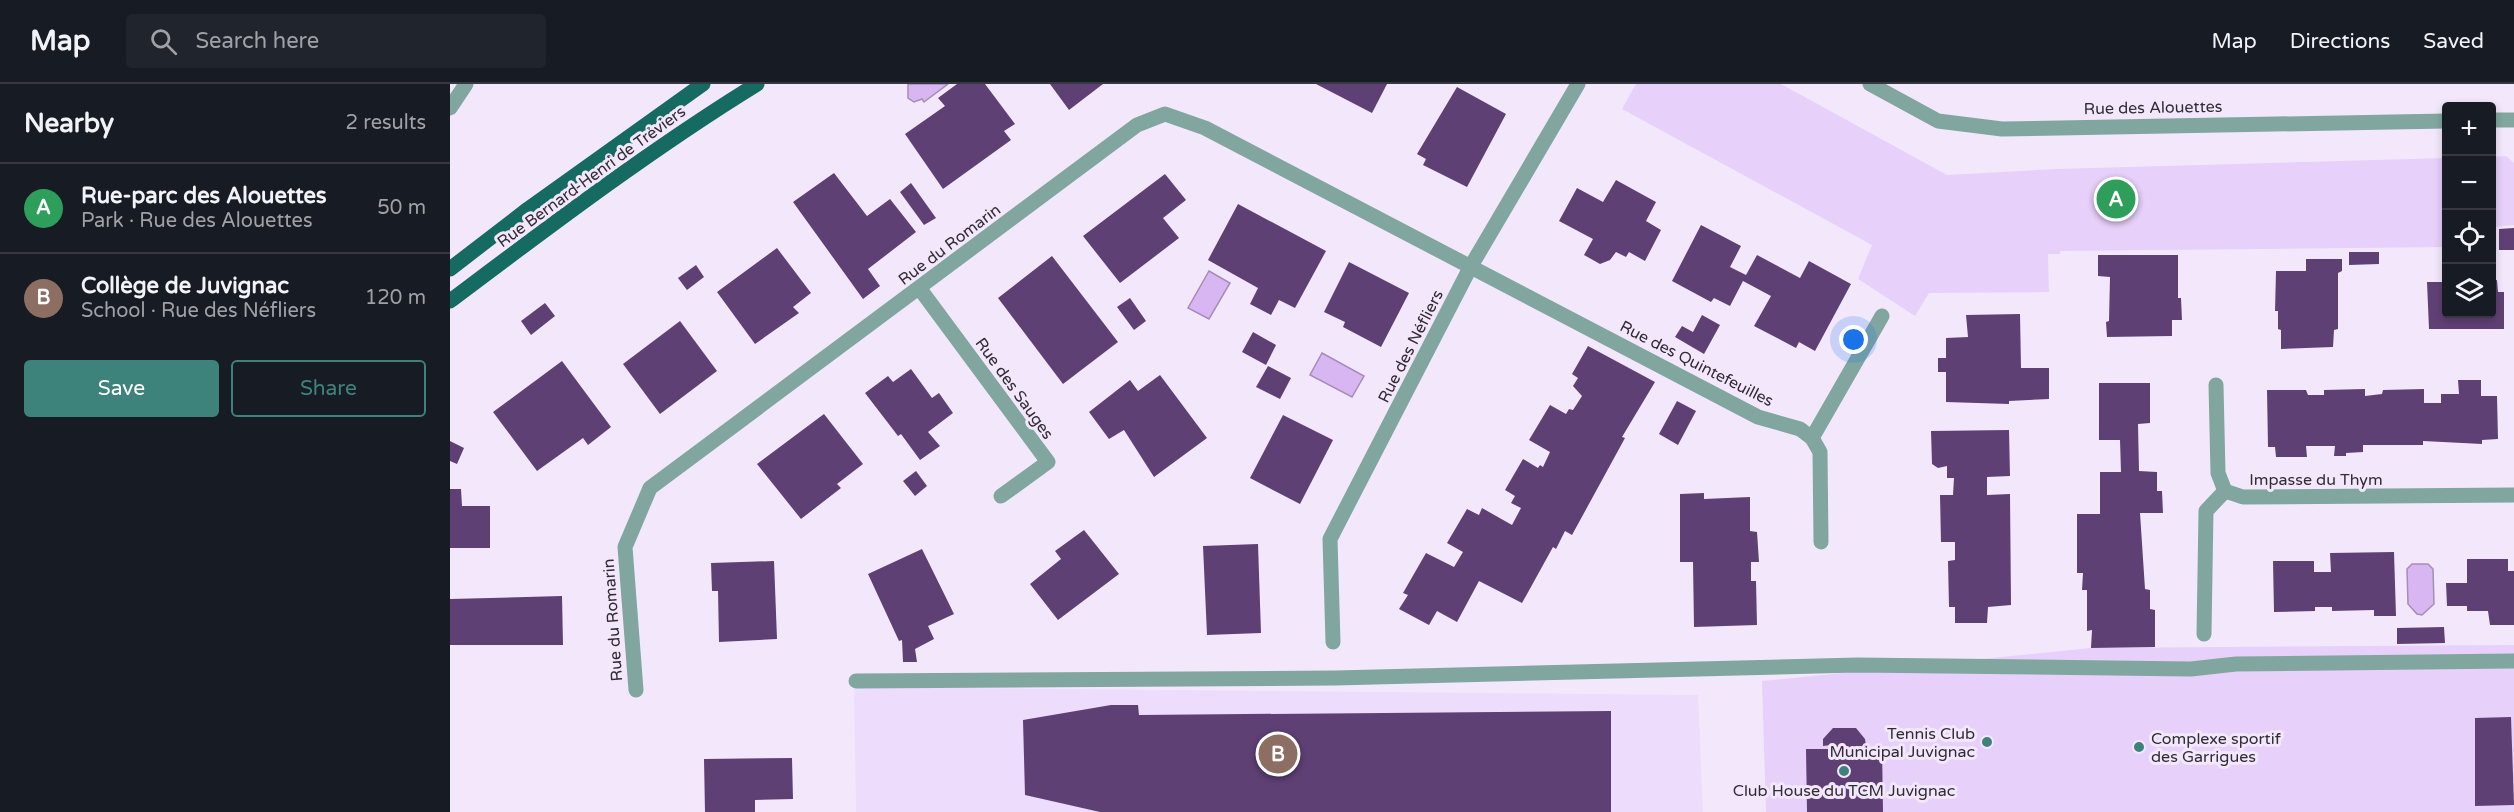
<!DOCTYPE html>
<html lang="en">
<head>
<meta charset="utf-8">
<style>
  body { margin:0; font-family:"Varela Round",sans-serif; background:#20242c; color:#f1f3f6 }
  .controls { position:absolute; right:18px; top:18px; display:grid; overflow:hidden; border-radius:6px; box-shadow:0 3px 9px #0003 }
  .controls button { width:54px; height:54px; display:grid; place-items:center; padding:0; border:0; border-bottom:2px solid #363941; background:#171b24; color:#f1f3f6; font:30px sans-serif }
  .you { position:absolute; left:1404px; top:256px; width:21px; height:21px; margin:-15px; border:4px solid #fff; border-radius:50%; background:#1a73e8; box-shadow:0 0 0 9px #1a73e833 }
  .badge { display:grid; place-items:center; width:39px; height:39px; border-radius:50%; background:#3d837b; color:#fff; font-size:20px; font-weight:700 }
  .pin { position:absolute; translate:-50% -50%; border:3px solid #fff; box-shadow:0 2px 6px #0006 }
  .list { margin:0; padding:0; list-style:none }
  h2 { display:flex; justify-content:space-between; align-items:center; height:78px; margin:0; padding:0 24px; font-size:26px }
  h2 small { font-size:20px; font-weight:400; color:#9ea1a6 }
  .list li { display:grid; grid-template-columns:39px 1fr auto; gap:18px; align-items:center; box-sizing:border-box; height:90px; padding:0 24px; border-top:2px solid #363941 }
  .list b { display:block; font-size:22px; white-space:nowrap }
  .list p { margin:0; font-size:20px; white-space:nowrap; color:#9ea1a6 }
  .list em { font-size:20px; font-style:normal; color:#9ea1a6 }
  .actions { display:flex; gap:12px; padding:18px 24px }
  .actions a { flex:1; padding:14px 0; border:2px solid #3d837b; border-radius:6px; text-align:center; font-size:21px; color:#3d837b }
  .actions .main { background:#3d837b; color:#fff }
  .icon { flex:none; width:33px; height:33px; fill:none; stroke:currentColor; stroke-width:2; stroke-linecap:round; stroke-linejoin:round }
  .map { position:relative; flex:none; width:2064px; height:728px; overflow:hidden }
  header { display:flex; align-items:center; gap:36px; box-sizing:border-box; height:84px; padding:0 30px; background:#171b24; border-bottom:2px solid #363941 }
  header strong { font-size:28px }
  nav { display:flex; gap:33px; margin-inline-start:auto; font-size:21px }
  .search { width:420px; height:54px; background:#20242c; display:flex; align-items:center; gap:15px; box-sizing:border-box; padding:0 21px; border-radius:6px; color:#9ea1a6; font-size:22px }
  main { display:flex }
  aside { flex:1; background:#171b24 }
  .map>svg:first-child { display:block }
  .built { fill:#eedcfc }
  .green { fill:#e7d0fa }
  .water { fill:#d8b6f2; stroke:#a68cb9; stroke-width:1.5 }
  .building { fill:#5f4075 }
  .lines { fill:none; stroke-linecap:round; stroke-linejoin:round }
  .lane { stroke:#81a6a0; stroke-width:15 }
  .street { stroke:#81a6a0; stroke-width:15 }
  .primary { stroke:#156a62; stroke-width:15 }
  .poi-dot { fill:#3d837b; stroke:#f3e8fb; stroke-width:2 }
  .labels { text-anchor:middle; stroke-width:6; stroke-linejoin:round; paint-order:stroke }
  .street-label { font-size:16px; fill:#302b34; stroke:#f3e8fb }
  .poi-label { font-size:16px; fill:#302b34; stroke:#f3e8fb; text-anchor:end }
</style>
</head>
<body>
<header>
<strong>Map</strong>
<div class="search"><svg class="icon" aria-label="search" viewBox="0 0 24 24"><circle cx="10" cy="10" r="6"/><path d="M15 15l6 6"/></svg>Search here</div>
<nav><a>Map</a><a>Directions</a><a>Saved</a></nav>
</header>
<main>
<aside>
<h2>Nearby<small>2 results</small></h2>
<ul class="list">
<li><span class="badge" style="background:#2e9e5b">A</span><div><b>Rue-parc des Alouettes</b><p>Park · Rue des Alouettes</p></div><em>50 m</em></li>
<li><span class="badge" style="background:#8d6e63">B</span><div><b>Collège de Juvignac</b><p>School · Rue des Néfliers</p></div><em>120 m</em></li>
</ul>
<div class="actions"><a class="main">Save</a><a>Share</a></div>
</aside>
<div class="map">
<svg width="2064" height="728" viewBox="0 0 2064 728">
  <rect width="100%" height="100%" fill="#f3e8fb"/>
  <path class="built" d="M 404,603 L 1248,611 L 1253,728 L 406,728 Z"/>
  <g class="green">
    <path d="M 1186,0 L 1331,0 L 1497,91 L 1607,85 L 1996,74 L 1996,163 L 1610,167 L 1610,170 L 1598,170 L 1599,208 L 1479,209 L 1465,232 L 1408,195 L 1422,161 L 1172,25 Z"/>
    <path d="M 2056,72 L 2064,79 L 2064,141 L 2045,143 L 2044,162 L 2042,162 L 2042,73 Z"/>
    <path d="M 2064,561 L 2064,728 L 1316,728 L 1312,597 L 1641,564 Z"/>
  </g>
  <g class="water">
    <path d="M 458,0 L 498,0 L 474,18 L 472,15 L 464,18 L 458,14 Z"/>
    <path d="M 759,187 L 780,199 L 759,235 L 738,224 Z"/>
    <path d="M 872,269 L 914,292 L 902,313 L 860,291 Z"/>
    <path d="M 1962,480 L 1978,480 L 1983,485 L 1984,520 L 1972,531 L 1967,530 L 1958,520 L 1957,485 Z"/>
  </g>
  <g class="building">
    <path d="M 507,0 L 535,0 L 565,40 L 554,47 L 561,56 L 493,105 L 455,50 L 495,22 L 488,14 Z"/>
    <path d="M 600,0 L 653,0 L 619,26 Z"/>
    <path d="M 866,0 L 937,0 L 922,29 Z"/>
    <path d="M 1007,3 L 1056,30 L 1017,103 L 973,81 L 976,75 L 967,70 Z"/>
    <path d="M 384,89 L 417,132 L 440,115 L 466,148 L 418,185 L 430,202 L 413,215 L 343,118 Z"/>
    <path d="M 715,90 L 736,116 L 713,134 L 729,154 L 670,199 L 633,152 Z"/>
    <path d="M 1166,96 L 1206,118 L 1196,137 L 1211,146 L 1195,177 L 1179,168 L 1176,173 L 1166,168 L 1160,176 L 1150,180 L 1134,171 L 1143,155 L 1109,137 L 1127,104 L 1153,118 Z"/>
    <path d="M 461,99 L 486,134 L 474,141 L 450,108 Z"/>
    <path d="M 788,120 L 876,167 L 845,224 L 829,216 L 821,231 L 800,220 L 808,204 L 758,176 Z"/>
    <path d="M 1251,141 L 1291,162 L 1280,183 L 1296,191 L 1307,171 L 1350,194 L 1359,177 L 1401,200 L 1365,267 L 1349,258 L 1346,264 L 1304,242 L 1321,212 L 1293,197 L 1280,222 L 1264,214 L 1261,218 L 1222,197 Z"/>
    <path d="M 2064,144 L 2064,166 L 2049,166 L 2049,145 Z"/>
    <path d="M 327,164 L 361,209 L 343,223 L 349,229 L 305,260 L 267,208 Z"/>
    <path d="M 1899,168 L 1929,168 L 1929,180 L 1899,181 Z"/>
    <path d="M 1648,171 L 1728,171 L 1728,214 L 1731,214 L 1732,236 L 1722,236 L 1722,252 L 1657,253 L 1656,238 L 1659,237 L 1660,193 L 1648,192 Z"/>
    <path d="M 602,172 L 668,258 L 613,300 L 548,214 Z"/>
    <path d="M 1856,175 L 1892,175 L 1892,187 L 1888,189 L 1888,245 L 1884,246 L 1883,263 L 1831,265 L 1831,246 L 1828,245 L 1828,227 L 1825,227 L 1826,187 L 1856,187 Z"/>
    <path d="M 899,178 L 959,209 L 931,263 L 893,243 L 895,238 L 874,228 Z"/>
    <path d="M 246,181 L 254,193 L 237,206 L 228,194 Z"/>
    <path d="M 2047,196 L 2048,208 L 2054,208 L 2054,245 L 1979,245 L 1977,198 L 1996,198 L 1996,230 L 2042,230 L 2042,197 Z"/>
    <path d="M 680,214 L 696,237 L 684,246 L 667,223 Z"/>
    <path d="M 95,219 L 105,232 L 81,251 L 71,237 Z"/>
    <path d="M 1570,230 L 1571,284 L 1599,284 L 1599,315 L 1559,317 L 1559,320 L 1496,318 L 1496,288 L 1488,288 L 1488,274 L 1496,274 L 1496,254 L 1518,253 L 1516,231 Z"/>
    <path d="M 1252,231 L 1270,241 L 1254,270 L 1225,253 L 1232,242 L 1243,248 Z"/>
    <path d="M 230,237 L 267,287 L 210,330 L 173,280 Z"/>
    <path d="M 803,248 L 826,261 L 816,281 L 792,268 Z"/>
    <path d="M 1138,262 L 1205,298 L 1172,353 L 1175,354 L 1122,451 L 1115,447 L 1106,465 L 1103,463 L 1072,519 L 1029,497 L 1007,538 L 987,527 L 979,541 L 949,525 L 958,511 L 953,509 L 976,469 L 1004,483 L 1013,468 L 997,459 L 1017,425 L 1029,431 L 1032,424 L 1062,441 L 1071,424 L 1061,419 L 1065,412 L 1055,406 L 1073,375 L 1088,384 L 1090,381 L 1093,383 L 1100,368 L 1079,356 L 1100,321 L 1116,330 L 1119,325 L 1123,326 L 1132,312 L 1123,302 L 1128,294 L 1122,290 Z"/>
    <path d="M 112,277 L 161,343 L 138,361 L 133,354 L 87,387 L 43,328 Z"/>
    <path d="M 818,282 L 841,294 L 830,315 L 806,303 Z"/>
    <path d="M 461,285 L 482,314 L 489,309 L 503,329 L 478,348 L 490,362 L 470,376 L 451,350 L 448,352 L 415,309 L 438,292 L 443,298 Z"/>
    <path d="M 710,291 L 757,354 L 704,393 L 674,346 L 659,355 L 639,328 L 680,296 L 688,307 Z"/>
    <path d="M 2008,296 L 2031,296 L 2031,312 L 2047,312 L 2048,355 L 2032,356 L 2032,360 L 1973,357 L 1973,361 L 1913,361 L 1913,368 L 1896,369 L 1896,372 L 1884,372 L 1885,362 L 1856,362 L 1857,373 L 1826,373 L 1825,363 L 1818,363 L 1817,306 L 1856,306 L 1858,311 L 1874,311 L 1874,306 L 1915,305 L 1915,312 L 1932,310 L 1933,306 L 1974,305 L 1974,319 L 1991,319 L 1991,310 L 2009,310 Z"/>
    <path d="M 1649,299 L 1700,299 L 1700,339 L 1688,340 L 1689,387 L 1707,388 L 1707,407 L 1712,407 L 1713,429 L 1690,429 L 1695,505 L 1700,506 L 1700,525 L 1705,526 L 1705,563 L 1641,564 L 1642,546 L 1637,547 L 1637,506 L 1632,506 L 1633,489 L 1627,489 L 1627,430 L 1650,430 L 1650,388 L 1671,388 L 1670,356 L 1649,356 Z"/>
    <path d="M 1227,317 L 1246,327 L 1228,361 L 1209,350 Z"/>
    <path d="M 374,330 L 413,380 L 387,400 L 391,404 L 351,435 L 307,380 Z"/>
    <path d="M 833,331 L 883,356 L 850,420 L 800,394 Z"/>
    <path d="M 1559,346 L 1560,392 L 1537,393 L 1537,411 L 1560,410 L 1561,521 L 1538,523 L 1537,539 L 1505,539 L 1505,523 L 1499,523 L 1498,477 L 1505,476 L 1505,458 L 1491,458 L 1490,411 L 1503,411 L 1504,394 L 1497,394 L 1497,382 L 1488,384 L 1482,380 L 1481,347 Z"/>
    <path d="M 0,357 L 14,364 L 7,380 L 0,377 Z"/>
    <path d="M 466,387 L 477,402 L 465,412 L 453,397 Z"/>
    <path d="M 0,405 L 11,405 L 12,422 L 40,422 L 40,464 L 0,464 Z"/>
    <path d="M 1254,409 L 1254,415 L 1300,413 L 1300,447 L 1307,448 L 1309,478 L 1301,478 L 1301,497 L 1306,497 L 1307,541 L 1244,543 L 1243,478 L 1230,478 L 1230,410 Z"/>
    <path d="M 634,446 L 669,490 L 608,536 L 580,500 L 611,475 L 605,467 Z"/>
    <path d="M 808,460 L 811,549 L 757,551 L 753,462 Z"/>
    <path d="M 472,465 L 504,530 L 478,542 L 484,555 L 465,565 L 467,578 L 453,578 L 452,556 L 449,557 L 418,490 Z"/>
    <path d="M 1944,468 L 1946,532 L 1924,532 L 1924,526 L 1882,527 L 1882,523 L 1865,523 L 1865,527 L 1824,528 L 1823,477 L 1864,477 L 1864,488 L 1881,488 L 1880,469 Z"/>
    <path d="M 2017,475 L 2058,475 L 2058,487 L 2064,487 L 2064,541 L 2040,541 L 2038,527 L 2017,527 L 2017,522 L 1997,522 L 1996,499 L 2017,499 Z"/>
    <path d="M 324,477 L 327,555 L 269,558 L 268,507 L 262,507 L 261,479 Z"/>
    <path d="M 112,512 L 113,561 L 0,561 L 0,515 Z"/>
    <path d="M 1994,543 L 1995,559 L 1947,560 L 1947,544 Z"/>
    <path d="M 661,621 L 688,621 L 689,631 L 1161,627 L 1161,728 L 650,728 L 575,711 L 573,636 Z"/>
    <path d="M 2061,633 L 2064,721 L 2025,722 L 2025,634 Z"/>
    <path d="M 1383,644 L 1406,644 L 1415,655 L 1416,661 L 1412,662 L 1412,665 L 1432,664 L 1433,728 L 1357,728 L 1356,665 L 1381,665 L 1381,661 L 1373,662 L 1373,655 Z"/>
    <path d="M 342,674 L 343,715 L 305,716 L 305,728 L 255,728 L 254,675 Z"/>
  </g>
  <g class="lines">
    <g class="lane">
      <path d="M 1362,354 L 1432,232"/>
      <path d="M 1754,550 L 1756,427 L 1775,407"/>
      <path d="M 406,597 L 885,594 L 1407,581 L 1741,585 L 1786,580 L 2064,577"/>
    </g>
    <g class="street">
      <path d="M 1420,0 L 1488,37 L 1552,45 L 1996,37"/>
      <path d="M 0,24 L 16,0"/>
      <path d="M 2042,36 L 2064,36"/>
      <path d="M 470,205 L 598,378 L 551,412"/>
      <path d="M 1766,301 L 1768,389 L 1775,407 L 1793,413 L 2064,411"/>
      <path d="M 883,558 L 880,455 L 1021,182 L 1128,0"/>
      <path d="M 186,606 L 175,463 L 200,404 L 687,41 L 715,30 L 755,44 L 1308,333 L 1350,345 L 1362,354 L 1370,368 L 1371,458"/>
    </g>
    <g class="primary">
      <path d="M 0,185 L 78,125 L 253,0"/>
      <path d="M 0,217 C 100,142 200,66 307,0"/>
    </g>
  </g>
  <g class="poi-dot">
    <circle cx="1537" cy="658" r="6"/>
    <circle cx="1689" cy="663" r="6"/>
    <circle cx="1394" cy="687" r="6"/>
  </g>
  <g class="labels">
    <g class="street-label">
      <text transform="translate(1703 23) rotate(-1)" y="6">Rue des Alouettes</text>
      <text transform="translate(141 92) rotate(-36)" y="6">Rue Bernard-Henri de Tréviers</text>
      <text transform="translate(499 160) rotate(-37)" y="6">Rue du Romarin</text>
      <text transform="translate(960 262) rotate(-63)" y="6">Rue des Néfliers</text>
      <text transform="translate(1247 279) rotate(27)" y="6">Rue des Quintefeuilles</text>
      <text transform="translate(565 304) rotate(54)" y="6">Rue des Sauges</text>
      <text x="1866" y="401">Impasse du Thym</text>
      <text transform="translate(162 536) rotate(-94)" y="6">Rue du Romarin</text>
    </g>
    <g class="poi-label">
      <text x="1525" y="655">Tennis Club<tspan x="1525" dy="18">Municipal Juvignac</tspan></text>
      <text x="1701" y="660" text-anchor="start">Complexe sportif<tspan x="1701" dy="18">des Garrigues</tspan></text>
      <text x="1394" y="712" text-anchor="middle">Club House du TCM Juvignac</text>
    </g>
  </g>
</svg>
<div class="controls">
<button>+</button>
<button>−</button>
<button><svg class="icon" aria-label="locate" viewBox="0 0 24 24"><circle cx="12" cy="12" r="6"/><path d="M12 2v4M12 18v4M2 12h4M18 12h4"/></svg></button>
<button><svg class="icon" aria-label="layers" viewBox="0 0 24 24"><path d="M12 4l9 5-9 5-9-5zM3 14l9 5 9-5"/></svg></button>
</div>
<div class="you"></div>
<div class="pin badge" style="left:1666px;top:115px;background:#2e9e5b">A</div>
<div class="pin badge" style="left:828px;top:670px;background:#8d6e63">B</div>
</div>
</main>
</body>
</html>
